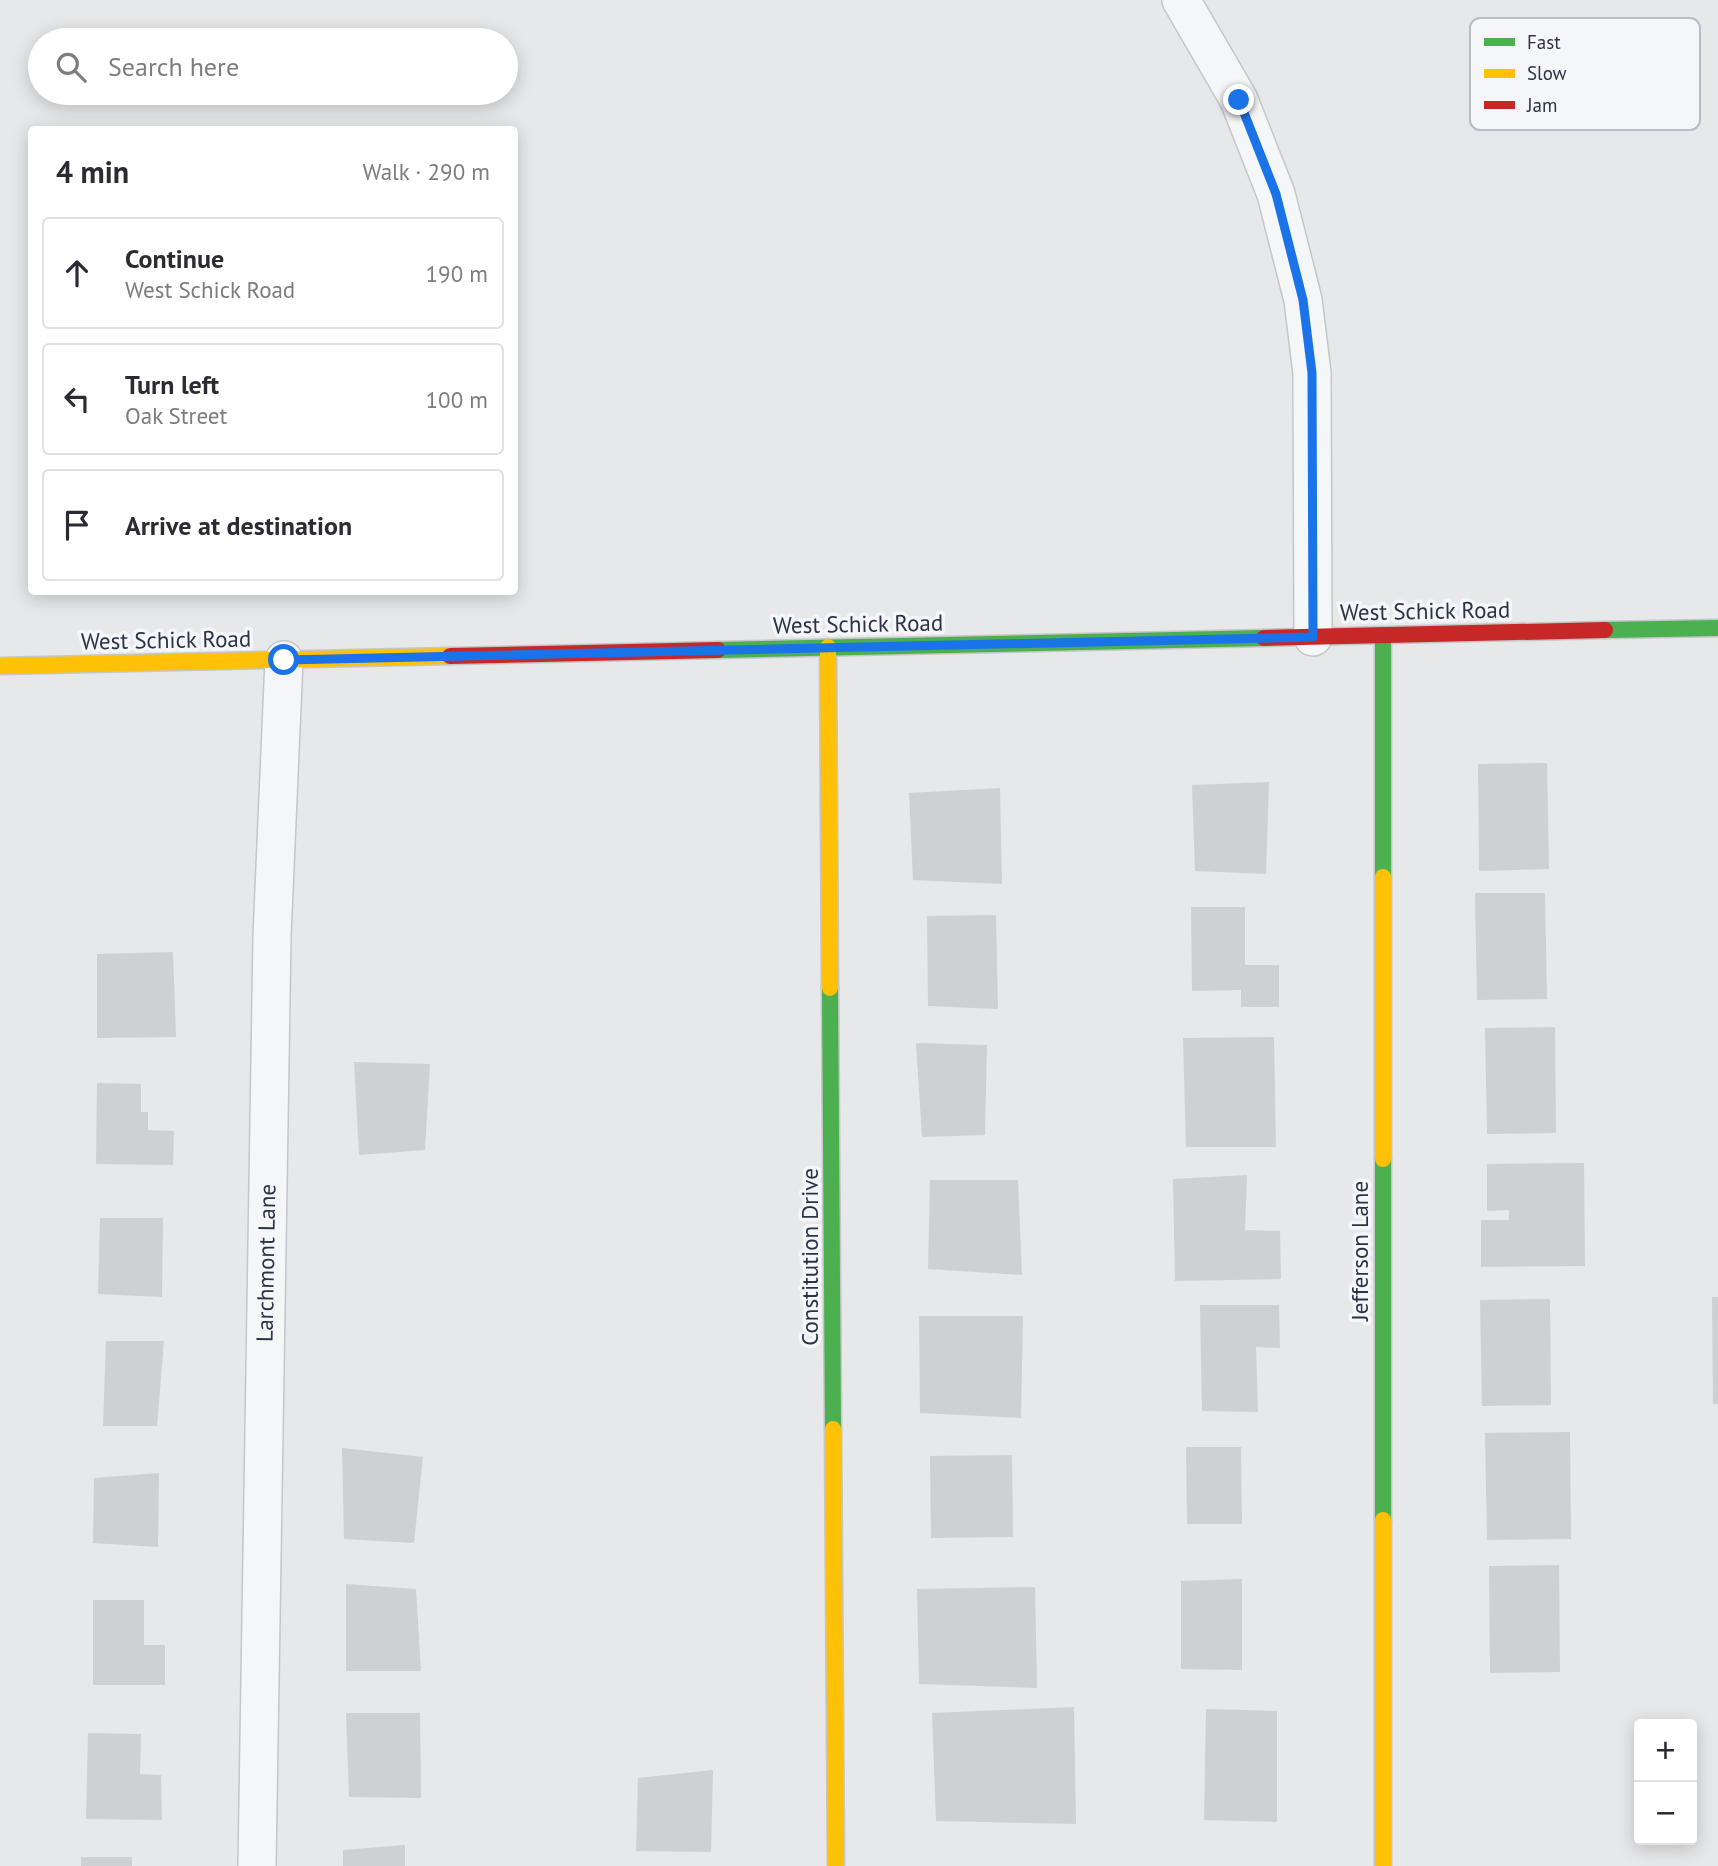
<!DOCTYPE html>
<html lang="en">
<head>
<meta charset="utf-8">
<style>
  body { margin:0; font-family:"PT Sans",sans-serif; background:#f2f2f3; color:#2b2b33 }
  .controls { position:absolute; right:21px; bottom:21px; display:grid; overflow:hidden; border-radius:7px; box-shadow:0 4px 18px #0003 }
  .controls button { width:63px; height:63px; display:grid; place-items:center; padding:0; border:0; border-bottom:2px solid #e1e1e2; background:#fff; color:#2b2b33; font:35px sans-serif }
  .stop { position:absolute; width:21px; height:21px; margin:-16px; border:5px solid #1a73e8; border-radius:50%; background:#fff }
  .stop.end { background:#1a73e8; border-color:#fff; box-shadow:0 2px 7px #0008 }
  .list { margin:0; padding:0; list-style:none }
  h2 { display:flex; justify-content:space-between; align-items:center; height:91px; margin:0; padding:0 28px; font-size:30px }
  h2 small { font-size:23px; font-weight:400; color:#7c7c81 }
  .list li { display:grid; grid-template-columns:46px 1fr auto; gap:21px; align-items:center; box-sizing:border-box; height:112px; margin:0 14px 14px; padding:0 14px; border:2px solid #e1e1e2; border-radius:7px }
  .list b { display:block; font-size:26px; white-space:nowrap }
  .list p { margin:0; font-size:23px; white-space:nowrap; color:#7c7c81 }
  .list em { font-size:23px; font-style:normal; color:#7c7c81 }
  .icon { flex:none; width:38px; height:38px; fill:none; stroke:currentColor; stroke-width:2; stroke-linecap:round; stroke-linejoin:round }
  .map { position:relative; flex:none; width:1718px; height:1866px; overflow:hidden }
  .search { position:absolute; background:#fff; box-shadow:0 4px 18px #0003; left:28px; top:28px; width:490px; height:77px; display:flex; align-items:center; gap:18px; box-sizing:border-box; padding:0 24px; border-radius:38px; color:#7c7c81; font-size:26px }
  .panel { position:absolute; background:#fff; box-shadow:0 4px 18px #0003; left:28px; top:126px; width:490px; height:469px; border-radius:7px }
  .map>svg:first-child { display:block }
  .building { fill:#ced0d3 }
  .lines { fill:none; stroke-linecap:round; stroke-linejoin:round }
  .street-casing { stroke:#c4c6c8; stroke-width:40 }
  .fast-casing { stroke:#c4c6c8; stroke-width:19 }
  .slow-casing { stroke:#c4c6c8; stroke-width:19 }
  .jam-casing { stroke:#c4c6c8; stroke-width:19 }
  .street { stroke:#f5f6f7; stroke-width:37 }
  .fast { stroke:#4caf50; stroke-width:16 }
  .slow { stroke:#ffc107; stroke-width:16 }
  .jam { stroke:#c62828; stroke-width:16 }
  .route { stroke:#1a73e8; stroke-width:9 }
  .labels { text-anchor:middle; stroke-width:7; stroke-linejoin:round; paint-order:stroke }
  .street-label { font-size:23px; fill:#2b3445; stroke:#f4f6f9 }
  .key { fill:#f4f6f9; stroke:#b8bcc3; stroke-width:2 }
  .key-label { font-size:19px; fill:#2b3445 }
</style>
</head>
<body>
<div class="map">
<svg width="1718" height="1866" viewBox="0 0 1718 1866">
  <rect width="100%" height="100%" fill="#e6e8ea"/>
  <g class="building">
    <path d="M 1547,763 L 1549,869 L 1479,871 L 1478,764 Z"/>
    <path d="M 1269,782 L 1266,874 L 1195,871 L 1192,785 Z"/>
    <path d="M 1000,788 L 1002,884 L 913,880 L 909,793 Z"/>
    <path d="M 1475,893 L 1545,893 L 1547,999 L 1477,1000 Z"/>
    <path d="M 1191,907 L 1245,907 L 1245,965 L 1279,965 L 1279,1007 L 1241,1007 L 1241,990 L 1192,991 Z"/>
    <path d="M 996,915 L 998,1009 L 928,1006 L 927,916 Z"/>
    <path d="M 173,952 L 176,1037 L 97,1038 L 97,954 Z"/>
    <path d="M 1555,1027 L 1556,1133 L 1487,1134 L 1485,1028 Z"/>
    <path d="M 1274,1037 L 1276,1147 L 1186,1147 L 1183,1038 Z"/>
    <path d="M 916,1043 L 987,1045 L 985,1135 L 922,1137 Z"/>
    <path d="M 354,1062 L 430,1064 L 425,1150 L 359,1155 Z"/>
    <path d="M 97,1083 L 141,1084 L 141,1112 L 148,1112 L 148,1130 L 174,1131 L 173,1165 L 96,1164 Z"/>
    <path d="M 1584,1163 L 1585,1266 L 1481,1267 L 1481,1220 L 1509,1220 L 1509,1210 L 1487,1211 L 1487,1164 Z"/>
    <path d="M 1247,1175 L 1245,1230 L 1280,1231 L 1281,1279 L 1175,1281 L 1173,1179 Z"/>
    <path d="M 930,1180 L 1018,1180 L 1022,1275 L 928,1269 Z"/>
    <path d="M 100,1218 L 163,1218 L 162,1297 L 98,1294 Z"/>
    <path d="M 1712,1297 L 1718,1297 L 1718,1404 L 1713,1404 Z"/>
    <path d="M 1550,1299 L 1551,1405 L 1482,1406 L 1480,1300 Z"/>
    <path d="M 1200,1305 L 1279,1305 L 1280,1348 L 1256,1347 L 1258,1412 L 1202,1411 Z"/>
    <path d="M 919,1316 L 1023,1316 L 1021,1418 L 920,1413 Z"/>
    <path d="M 106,1341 L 164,1341 L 157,1426 L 103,1426 Z"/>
    <path d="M 1570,1432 L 1571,1539 L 1487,1540 L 1485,1433 Z"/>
    <path d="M 1186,1447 L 1241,1447 L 1242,1524 L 1187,1524 Z"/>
    <path d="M 342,1448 L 423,1457 L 414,1543 L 344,1539 Z"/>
    <path d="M 1012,1455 L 1013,1537 L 931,1538 L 930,1456 Z"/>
    <path d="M 159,1473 L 158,1547 L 93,1543 L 94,1478 Z"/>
    <path d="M 1559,1565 L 1560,1672 L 1490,1673 L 1489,1566 Z"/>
    <path d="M 1242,1579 L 1242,1670 L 1181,1669 L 1181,1581 Z"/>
    <path d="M 346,1584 L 416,1589 L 421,1671 L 346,1671 Z"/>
    <path d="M 1035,1587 L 1037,1688 L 919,1684 L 917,1589 Z"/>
    <path d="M 93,1600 L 144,1600 L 144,1645 L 165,1645 L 165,1685 L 93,1685 Z"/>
    <path d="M 1074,1707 L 1076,1824 L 936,1821 L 932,1713 Z"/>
    <path d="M 1206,1709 L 1277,1711 L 1277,1822 L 1204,1820 Z"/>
    <path d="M 346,1713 L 420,1713 L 421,1798 L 349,1797 Z"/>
    <path d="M 88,1733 L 141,1734 L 140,1774 L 161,1775 L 162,1820 L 86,1819 Z"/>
    <path d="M 713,1770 L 711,1852 L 636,1851 L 638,1778 Z"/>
    <path d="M 405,1845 L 405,1866 L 343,1866 L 343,1850 Z"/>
    <rect x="81" y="1857" width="51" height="9"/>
  </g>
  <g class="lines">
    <g class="street-casing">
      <g id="street">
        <path d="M 1181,0 L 1239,100 L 1276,194 L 1303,300 L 1312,373 L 1313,637"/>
        <path d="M 257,1866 L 272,936 L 284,660"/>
      </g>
    </g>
    <g class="fast-casing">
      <g id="fast">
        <path d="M 1605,630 L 1718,628"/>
        <path d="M 1383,635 L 1383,877"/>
        <path d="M 718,650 L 1264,638"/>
        <path d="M 830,988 L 833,1429"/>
        <path d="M 1383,1159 L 1383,1520"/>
      </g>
    </g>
    <g class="slow-casing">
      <g id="slow">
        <path d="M 828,647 L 830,988"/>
        <path d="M 0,666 L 450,656"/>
        <path d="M 1383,877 L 1383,1159"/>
        <path d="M 833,1429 L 836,1866"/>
        <path d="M 1383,1520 L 1383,1866"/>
      </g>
    </g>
    <g class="jam-casing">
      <g id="jam">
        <path d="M 1264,638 L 1605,630"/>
        <path d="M 450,656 L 718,650"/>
      </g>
    </g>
    <use href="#street" class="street"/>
    <use href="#fast" class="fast"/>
    <use href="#slow" class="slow"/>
    <use href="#jam" class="jam"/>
  </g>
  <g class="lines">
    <path class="route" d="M 284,660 L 1313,637 L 1312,373 L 1303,300 L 1276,194 L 1239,100"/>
  </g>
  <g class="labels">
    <g class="street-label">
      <text transform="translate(1425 611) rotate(-1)" y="8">West Schick Road</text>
      <text transform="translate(858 624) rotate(-1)" y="8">West Schick Road</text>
      <text transform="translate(166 640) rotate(-1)" y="8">West Schick Road</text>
      <text transform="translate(1360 1251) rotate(-90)" y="8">Jefferson Lane</text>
      <text transform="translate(810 1257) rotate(-90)" y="8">Constitution Drive</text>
      <text transform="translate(266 1263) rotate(-89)" y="8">Larchmont Lane</text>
    </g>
  </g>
  <rect x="1470" y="18" width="230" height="112" rx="10" class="key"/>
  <rect x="1484" y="38" width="31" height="8" fill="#4caf50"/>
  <rect x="1484" y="69" width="31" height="9" fill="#ffc107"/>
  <rect x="1484" y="101" width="31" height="8" fill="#c62828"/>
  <g class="key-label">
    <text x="1527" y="49">Fast</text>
    <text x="1527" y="80">Slow</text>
    <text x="1527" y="112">Jam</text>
  </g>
</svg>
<div class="controls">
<button>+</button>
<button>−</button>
</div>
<div class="stop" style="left:284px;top:660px"></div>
<div class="stop end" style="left:1239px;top:100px"></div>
<div class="search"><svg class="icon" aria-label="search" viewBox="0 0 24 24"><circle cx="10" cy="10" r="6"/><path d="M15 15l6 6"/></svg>Search here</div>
<section class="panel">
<h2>4 min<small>Walk · 290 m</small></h2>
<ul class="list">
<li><svg class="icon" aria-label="ahead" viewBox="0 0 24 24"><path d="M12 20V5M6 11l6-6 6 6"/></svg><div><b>Continue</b><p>West Schick Road</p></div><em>190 m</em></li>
<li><svg class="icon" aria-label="left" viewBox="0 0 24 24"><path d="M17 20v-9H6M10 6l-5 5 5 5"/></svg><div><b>Turn left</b><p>Oak Street</p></div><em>100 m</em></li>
<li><svg class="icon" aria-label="arrive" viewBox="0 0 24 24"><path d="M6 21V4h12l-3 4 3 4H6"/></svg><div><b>Arrive at destination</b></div></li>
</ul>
</section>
</div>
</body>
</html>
